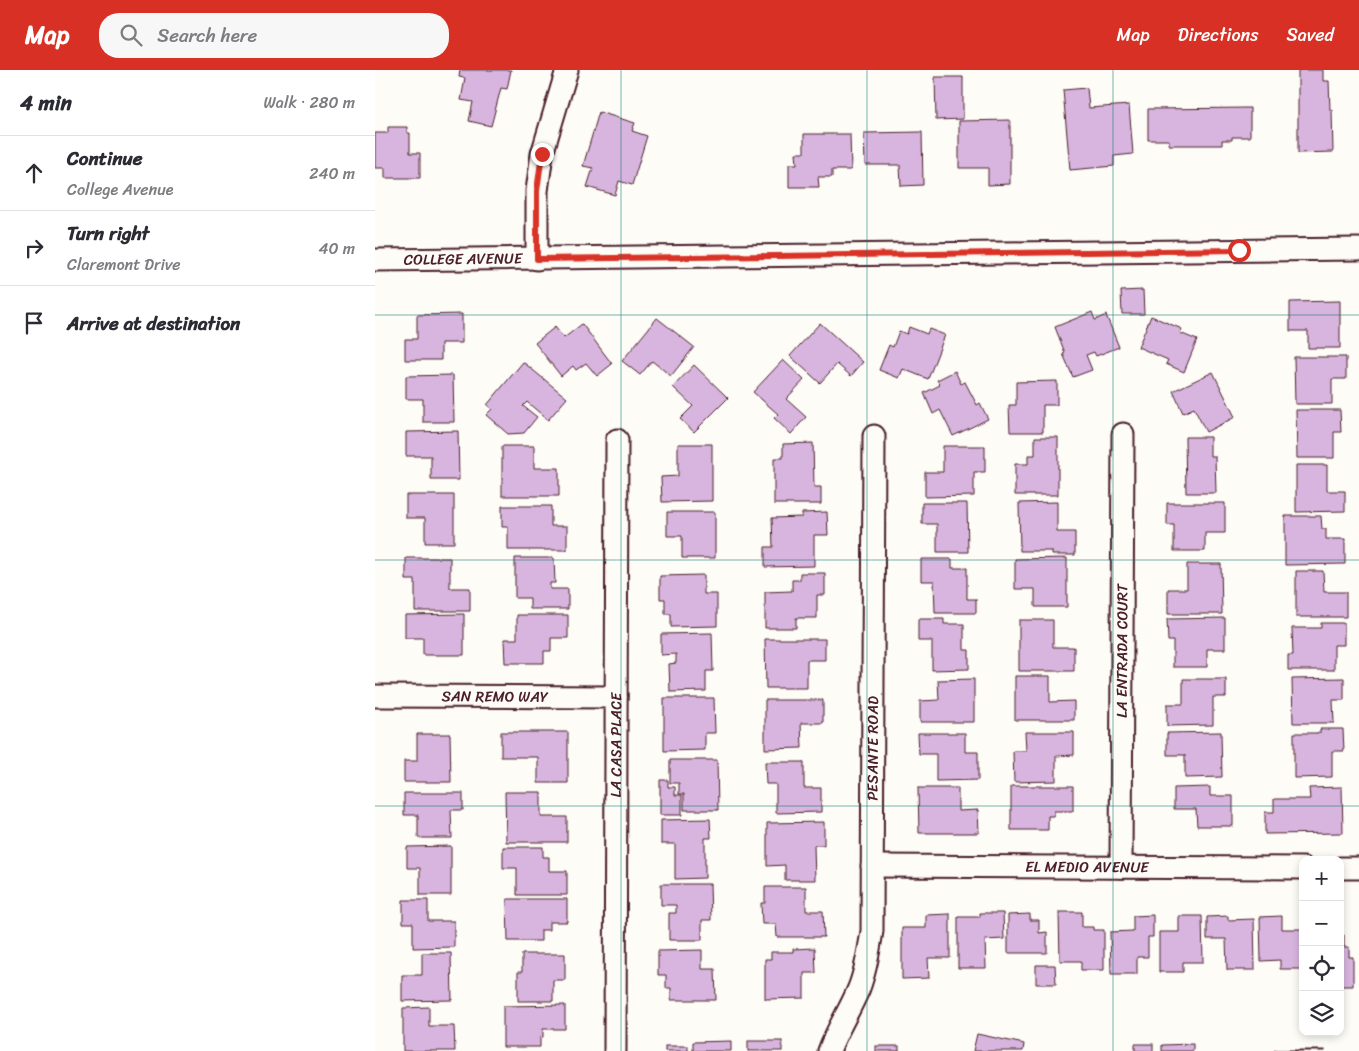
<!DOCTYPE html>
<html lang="en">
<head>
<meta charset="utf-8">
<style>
  body { margin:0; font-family:Sriracha,sans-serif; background:#f7f7f7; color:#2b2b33 }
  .controls { position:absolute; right:15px; bottom:15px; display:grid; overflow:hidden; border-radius:10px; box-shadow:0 2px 8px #0003 }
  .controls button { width:45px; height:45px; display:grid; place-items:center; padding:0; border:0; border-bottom:1px solid #e1e1e2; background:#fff; color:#2b2b33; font:25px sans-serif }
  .stop { position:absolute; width:15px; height:15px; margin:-11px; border:4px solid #d93025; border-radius:50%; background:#fff }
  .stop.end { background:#d93025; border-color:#fff; box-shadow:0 1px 5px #0008 }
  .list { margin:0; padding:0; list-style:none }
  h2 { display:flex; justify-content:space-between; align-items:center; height:65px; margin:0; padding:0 20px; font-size:21px }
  h2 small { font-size:16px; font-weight:400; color:#7c7c81 }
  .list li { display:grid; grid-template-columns:32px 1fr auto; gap:15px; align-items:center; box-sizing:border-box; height:75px; padding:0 20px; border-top:1px solid #e1e1e2 }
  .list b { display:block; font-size:19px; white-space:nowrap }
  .list p { margin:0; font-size:16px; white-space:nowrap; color:#7c7c81 }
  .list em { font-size:16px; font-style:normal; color:#7c7c81 }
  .icon { flex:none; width:28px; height:28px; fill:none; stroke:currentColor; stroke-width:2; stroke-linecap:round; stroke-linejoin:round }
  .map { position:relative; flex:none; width:984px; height:981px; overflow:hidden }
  header { display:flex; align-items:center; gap:30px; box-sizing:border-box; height:70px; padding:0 25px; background:#d93025; color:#fff }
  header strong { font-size:24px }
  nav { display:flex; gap:28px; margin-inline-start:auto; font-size:18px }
  .search { width:350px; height:45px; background:#f7f7f7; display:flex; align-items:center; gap:12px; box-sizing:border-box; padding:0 18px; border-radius:20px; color:#7c7c81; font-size:19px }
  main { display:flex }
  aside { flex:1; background:#fff }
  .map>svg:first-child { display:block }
  .building { fill:#d8b5df; stroke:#4a1f2b }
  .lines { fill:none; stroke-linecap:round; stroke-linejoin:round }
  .minor-casing { stroke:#4a1f2b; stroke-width:25 }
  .minor { stroke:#fdfcf7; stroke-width:21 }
  .route { stroke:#d93025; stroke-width:6 }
  .grid { fill:none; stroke:#0f766e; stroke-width:1; stroke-opacity:0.55 }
  .labels { text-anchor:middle; stroke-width:4; stroke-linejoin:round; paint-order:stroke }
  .street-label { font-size:15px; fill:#4a1f2b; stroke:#fdfcf7 }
</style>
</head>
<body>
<header>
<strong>Map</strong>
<div class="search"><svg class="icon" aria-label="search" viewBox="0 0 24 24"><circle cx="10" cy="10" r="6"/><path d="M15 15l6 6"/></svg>Search here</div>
<nav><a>Map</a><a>Directions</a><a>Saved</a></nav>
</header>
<main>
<aside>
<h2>4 min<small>Walk · 280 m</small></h2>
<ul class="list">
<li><svg class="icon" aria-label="ahead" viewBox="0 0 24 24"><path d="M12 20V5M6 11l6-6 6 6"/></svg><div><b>Continue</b><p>College Avenue</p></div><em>240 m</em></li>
<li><svg class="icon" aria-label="right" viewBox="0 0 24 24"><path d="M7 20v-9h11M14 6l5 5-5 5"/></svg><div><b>Turn right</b><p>Claremont Drive</p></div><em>40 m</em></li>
<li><svg class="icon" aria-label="arrive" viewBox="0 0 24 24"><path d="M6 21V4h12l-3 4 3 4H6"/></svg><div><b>Arrive at destination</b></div></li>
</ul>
</aside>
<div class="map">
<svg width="984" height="981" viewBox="0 0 984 981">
  <rect width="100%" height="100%" fill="#fdfcf7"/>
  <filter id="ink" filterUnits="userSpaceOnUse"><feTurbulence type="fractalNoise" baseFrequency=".02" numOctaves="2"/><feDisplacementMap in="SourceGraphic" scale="10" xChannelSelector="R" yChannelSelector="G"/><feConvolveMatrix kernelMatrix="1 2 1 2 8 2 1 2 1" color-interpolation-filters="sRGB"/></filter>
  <g filter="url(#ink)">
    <g class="building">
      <path d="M 85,0 L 136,0 L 132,19 L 126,18 L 116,56 L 94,51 L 98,32 L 86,30 L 90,8 L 84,7 Z"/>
      <path d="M 923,0 L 948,0 L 948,11 L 954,11 L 955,40 L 957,40 L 958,82 L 923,83 Z"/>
      <path d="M 560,7 L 588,7 L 588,49 L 561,50 Z"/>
      <path d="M 712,18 L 714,38 L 754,35 L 758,84 L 739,86 L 739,96 L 695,100 L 688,20 Z"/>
      <path d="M 875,38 L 875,67 L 857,67 L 857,70 L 847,70 L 847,75 L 794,75 L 794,70 L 773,70 L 773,39 Z"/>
      <path d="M 224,42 L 260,53 L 257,61 L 272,66 L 257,115 L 244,111 L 240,125 L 212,117 L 218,98 L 208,96 Z"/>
      <path d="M 635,50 L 635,114 L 613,115 L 613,98 L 584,98 L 584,51 Z"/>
      <path d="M 13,57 L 32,57 L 32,63 L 35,63 L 35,83 L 45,83 L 45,108 L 10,108 L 10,98 L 0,98 L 0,63 L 13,63 Z"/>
      <path d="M 547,62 L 548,115 L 526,116 L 525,95 L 490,95 L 489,63 Z"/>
      <path d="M 429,64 L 475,64 L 476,100 L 457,100 L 457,107 L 443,107 L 444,117 L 414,117 L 414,94 L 422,94 L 421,83 L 429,83 Z"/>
      <path d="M 768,220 L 769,244 L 747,244 L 746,221 Z"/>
      <path d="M 965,231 L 965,278 L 933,278 L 933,261 L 915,261 L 915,232 Z"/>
      <path d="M 717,242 L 720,250 L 731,245 L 744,277 L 721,286 L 719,282 L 711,285 L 717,300 L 698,307 L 688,284 L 690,283 L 680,257 Z"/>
      <path d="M 87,244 L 87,273 L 66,273 L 66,290 L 30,290 L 30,269 L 42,269 L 42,245 Z"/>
      <path d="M 776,246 L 807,259 L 805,263 L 822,270 L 809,302 L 791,294 L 793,290 L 763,277 Z"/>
      <path d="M 282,248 L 319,277 L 296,306 L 277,291 L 265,305 L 247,291 Z"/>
      <path d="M 445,253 L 488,292 L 476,306 L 462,294 L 445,313 L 415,286 Z"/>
      <path d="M 207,254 L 237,294 L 222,306 L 211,293 L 201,300 L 198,296 L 186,306 L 160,273 L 180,257 L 189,268 Z"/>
      <path d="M 534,257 L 552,264 L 554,259 L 570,265 L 553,309 L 528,299 L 524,308 L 504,300 L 514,275 L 518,277 L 524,261 L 532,264 Z"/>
      <path d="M 919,287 L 971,287 L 971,309 L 957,309 L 957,334 L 920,334 Z"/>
      <path d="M 408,290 L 429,310 L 411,329 L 431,347 L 416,364 L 399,348 L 403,344 L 378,322 Z"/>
      <path d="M 148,292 L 192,328 L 173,350 L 152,332 L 148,336 L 162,347 L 149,363 L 133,364 L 111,345 L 117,339 L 112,335 Z"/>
      <path d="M 319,295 L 353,328 L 319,362 L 305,349 L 318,336 L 298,317 Z"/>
      <path d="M 580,301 L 586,314 L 590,312 L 602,335 L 605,333 L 613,349 L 578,366 L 565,340 L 558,344 L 549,323 L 565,315 L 562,310 Z"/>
      <path d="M 838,302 L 860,347 L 831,362 L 819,338 L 808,343 L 798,321 Z"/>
      <path d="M 78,305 L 79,352 L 48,352 L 48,329 L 31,329 L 31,306 Z"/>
      <path d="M 682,311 L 682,335 L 668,335 L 668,362 L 635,362 L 634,335 L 641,335 L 641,312 Z"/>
      <path d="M 921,340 L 965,340 L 966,362 L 959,362 L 959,388 L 922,388 Z"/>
      <path d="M 83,361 L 84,410 L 56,410 L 56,386 L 31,386 L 31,362 Z"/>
      <path d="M 660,367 L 683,367 L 683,425 L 640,425 L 640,394 L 653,394 L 653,385 L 660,385 Z"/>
      <path d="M 810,367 L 835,367 L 835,386 L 840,386 L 841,423 L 811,423 Z"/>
      <path d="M 438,373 L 439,417 L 446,417 L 446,434 L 399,434 L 399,388 L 408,388 L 408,374 Z"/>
      <path d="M 303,374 L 337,374 L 337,431 L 287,432 L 286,407 L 303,406 Z"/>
      <path d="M 127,376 L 159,376 L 159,398 L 184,398 L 184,426 L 127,426 Z"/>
      <path d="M 568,376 L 610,376 L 610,402 L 599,402 L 599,426 L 550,427 L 550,402 L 568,402 Z"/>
      <path d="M 921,395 L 952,395 L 952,421 L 970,421 L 970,441 L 921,442 Z"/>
      <path d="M 31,425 L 79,425 L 79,473 L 50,473 L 50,448 L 31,448 Z"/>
      <path d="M 682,432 L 682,462 L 700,462 L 700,485 L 677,485 L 677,481 L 645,481 L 644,433 Z"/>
      <path d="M 547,433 L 592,433 L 593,482 L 562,482 L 562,454 L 547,454 Z"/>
      <path d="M 792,433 L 850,433 L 850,463 L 830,463 L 830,481 L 799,481 L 799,455 L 792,455 Z"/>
      <path d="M 127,436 L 176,436 L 176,456 L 192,456 L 192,480 L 133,480 L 133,457 L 127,457 Z"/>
      <path d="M 292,442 L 340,442 L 340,488 L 307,488 L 307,466 L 292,466 Z"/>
      <path d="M 452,442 L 453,465 L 439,465 L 439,496 L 390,497 L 390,477 L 398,477 L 397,448 L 427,447 L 427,443 Z"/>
      <path d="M 910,446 L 946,446 L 947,459 L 951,459 L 951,469 L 970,469 L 970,494 L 910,495 Z"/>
      <path d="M 31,488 L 75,488 L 75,518 L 95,518 L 95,541 L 40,541 L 40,510 L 31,510 Z"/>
      <path d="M 140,488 L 179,488 L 180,513 L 175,513 L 175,519 L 193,519 L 193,539 L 155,539 L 155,528 L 140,528 Z"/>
      <path d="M 692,488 L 692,537 L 660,537 L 660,519 L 640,519 L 640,489 Z"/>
      <path d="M 546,489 L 577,489 L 577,498 L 592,498 L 592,529 L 601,529 L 601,543 L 560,543 L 559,511 L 546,511 Z"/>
      <path d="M 812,494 L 846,494 L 847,544 L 793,544 L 793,519 L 812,519 Z"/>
      <path d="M 921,501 L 948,501 L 949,522 L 971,522 L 971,547 L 921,547 Z"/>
      <path d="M 425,503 L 450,503 L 450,525 L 442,525 L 442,548 L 421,548 L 421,558 L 390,558 L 390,522 L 417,521 L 417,510 L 425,510 Z"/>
      <path d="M 329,505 L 329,524 L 342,524 L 342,556 L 296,557 L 296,544 L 290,544 L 290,529 L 285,529 L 285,506 Z"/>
      <path d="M 89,544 L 89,585 L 48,585 L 48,568 L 30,568 L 30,545 Z"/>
      <path d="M 142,545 L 193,545 L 193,568 L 176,568 L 176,581 L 169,581 L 169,593 L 130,593 L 129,569 L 142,569 Z"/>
      <path d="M 850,548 L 850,579 L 832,579 L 832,597 L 798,597 L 798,571 L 793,571 L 792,549 Z"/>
      <path d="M 543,549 L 569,549 L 569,554 L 589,554 L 589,580 L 594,580 L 594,599 L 557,600 L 557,571 L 543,571 Z"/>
      <path d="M 644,550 L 678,550 L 678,577 L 699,577 L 699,601 L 644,601 Z"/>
      <path d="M 946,553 L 969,553 L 969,575 L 959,575 L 959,600 L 913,600 L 913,585 L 918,585 L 917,558 L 946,558 Z"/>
      <path d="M 337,563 L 338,601 L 331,601 L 331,621 L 295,622 L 294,594 L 301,593 L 301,584 L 286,585 L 286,564 Z"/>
      <path d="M 390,569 L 450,569 L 450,590 L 432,590 L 432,618 L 391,618 Z"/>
      <path d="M 640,606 L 675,606 L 675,632 L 699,631 L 699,650 L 640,650 Z"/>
      <path d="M 969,608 L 969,630 L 958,630 L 959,653 L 918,653 L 917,609 Z"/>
      <path d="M 599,609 L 599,652 L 545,652 L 545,631 L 564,630 L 563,610 Z"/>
      <path d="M 808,609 L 851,609 L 851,627 L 838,627 L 838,655 L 792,656 L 792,634 L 808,634 Z"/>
      <path d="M 289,628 L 339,628 L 340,663 L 330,663 L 330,680 L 289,681 Z"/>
      <path d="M 390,630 L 448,630 L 448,653 L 426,653 L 427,678 L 390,679 Z"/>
      <path d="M 945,659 L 968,659 L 969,681 L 957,681 L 957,707 L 919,708 L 919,663 L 945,663 Z"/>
      <path d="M 126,662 L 193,662 L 193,713 L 163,713 L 163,687 L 126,687 Z"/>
      <path d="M 650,662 L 699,662 L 699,685 L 681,686 L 681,711 L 639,712 L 638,681 L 651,681 Z"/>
      <path d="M 846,662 L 847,707 L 810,708 L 810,685 L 792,685 L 792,663 Z"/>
      <path d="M 543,663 L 590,663 L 590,682 L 603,682 L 603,710 L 561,711 L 561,684 L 544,684 Z"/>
      <path d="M 42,664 L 75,664 L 76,712 L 29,712 L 29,691 L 42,691 Z"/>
      <path d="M 295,690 L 342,690 L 343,740 L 309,740 L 309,724 L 304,724 L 304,713 L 295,713 Z"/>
      <path d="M 390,692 L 429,692 L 429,718 L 446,718 L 446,742 L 401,743 L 401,714 L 391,714 Z"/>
      <path d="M 285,710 L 293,710 L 293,717 L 300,717 L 300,725 L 307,725 L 307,745 L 285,745 Z"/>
      <path d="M 636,716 L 698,716 L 698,741 L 679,741 L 679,746 L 673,746 L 673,760 L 636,760 Z"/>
      <path d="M 835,717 L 835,726 L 858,726 L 858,756 L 822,756 L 821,739 L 799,739 L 799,718 Z"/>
      <path d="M 967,717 L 968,763 L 890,764 L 890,742 L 899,742 L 899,729 L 935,729 L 934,718 Z"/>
      <path d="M 543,718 L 583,718 L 583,741 L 603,740 L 604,763 L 544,763 Z"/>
      <path d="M 130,722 L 166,722 L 166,747 L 192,747 L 192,772 L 131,772 Z"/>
      <path d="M 29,723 L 88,723 L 88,740 L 76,740 L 77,768 L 43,768 L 43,745 L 29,745 Z"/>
      <path d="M 335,749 L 336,768 L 330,768 L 330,808 L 300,809 L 300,774 L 286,774 L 286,750 Z"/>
      <path d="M 449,752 L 449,775 L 439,775 L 440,810 L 410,810 L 410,795 L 392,796 L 392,753 Z"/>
      <path d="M 76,776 L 76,825 L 45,825 L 45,798 L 32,798 L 32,777 Z"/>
      <path d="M 128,777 L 168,777 L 168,787 L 174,787 L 174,801 L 192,801 L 192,825 L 142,825 L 142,798 L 128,798 Z"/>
      <path d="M 286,814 L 335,814 L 336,850 L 327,850 L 327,870 L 294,870 L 294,843 L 301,843 L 301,835 L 286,835 Z"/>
      <path d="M 390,817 L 431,817 L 431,841 L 448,841 L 449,867 L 402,867 L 401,854 L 387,854 L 386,833 L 390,833 Z"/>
      <path d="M 132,829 L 192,829 L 192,852 L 174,852 L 174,860 L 166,860 L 166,871 L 133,871 Z"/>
      <path d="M 28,830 L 53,830 L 53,851 L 79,851 L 79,877 L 38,878 L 38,853 L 28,853 Z"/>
      <path d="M 684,842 L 707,842 L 707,857 L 718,857 L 718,860 L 729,860 L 729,900 L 706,900 L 706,891 L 685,891 Z"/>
      <path d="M 605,843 L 628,843 L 629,869 L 610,870 L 611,898 L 583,898 L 583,847 L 605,847 Z"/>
      <path d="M 575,844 L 575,888 L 553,888 L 554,908 L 527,909 L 527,858 L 551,858 L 551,845 Z"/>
      <path d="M 655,844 L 655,850 L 664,850 L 664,863 L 672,862 L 672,883 L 633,883 L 633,845 Z"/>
      <path d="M 778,845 L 778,867 L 773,867 L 773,887 L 762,887 L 762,904 L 736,904 L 735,862 L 758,861 L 758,846 Z"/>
      <path d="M 804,846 L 827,846 L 828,892 L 808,892 L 808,902 L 784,902 L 784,862 L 804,862 Z"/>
      <path d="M 853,846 L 853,850 L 879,849 L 880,900 L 852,900 L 851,869 L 832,869 L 832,847 Z"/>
      <path d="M 907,846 L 907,859 L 928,859 L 928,899 L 905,899 L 905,890 L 886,891 L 885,847 Z"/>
      <path d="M 965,865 L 969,865 L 969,877 L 974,877 L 974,887 L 978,887 L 978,916 L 965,916 Z"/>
      <path d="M 440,878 L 441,903 L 429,903 L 429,928 L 390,929 L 390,889 L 396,889 L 396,882 L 418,882 L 418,879 Z"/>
      <path d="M 327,880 L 327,899 L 340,899 L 341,930 L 296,930 L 296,918 L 291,918 L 291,905 L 283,905 L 283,881 Z"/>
      <path d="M 47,883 L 76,883 L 77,930 L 27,931 L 27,905 L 47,905 Z"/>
      <path d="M 147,884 L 190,884 L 190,910 L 178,910 L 178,931 L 143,931 L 143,902 L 147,902 Z"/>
      <path d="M 661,895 L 680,895 L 681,914 L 661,914 Z"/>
      <path d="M 190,935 L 190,959 L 168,959 L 168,967 L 165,968 L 165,977 L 128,977 L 128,936 Z"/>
      <path d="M 54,937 L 54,956 L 79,956 L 80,981 L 28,981 L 28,938 Z"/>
      <path d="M 602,964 L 649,974 L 648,981 L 598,981 Z"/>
      <path d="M 356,971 L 356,981 L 318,981 L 318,972 Z"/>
      <rect x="373" y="971" width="34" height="10"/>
      <rect x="760" y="974" width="18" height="7"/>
      <path d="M 818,974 L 818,981 L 787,981 L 787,975 Z"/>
      <rect x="290" y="976" width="23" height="5"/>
      <rect x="501" y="976" width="23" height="5"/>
      <rect x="900" y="980" width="50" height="1"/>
    </g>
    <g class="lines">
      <g class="minor-casing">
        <g id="minor">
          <path d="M 162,189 L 162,121 L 167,84 L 192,0"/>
          <path id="s1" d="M 0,190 L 984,179"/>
          <path id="s2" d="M 0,626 L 241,627"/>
          <path id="s3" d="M 497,796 L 928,798"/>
          <path id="s4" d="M 746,797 L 748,364"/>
          <path d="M 965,798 L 984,798"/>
          <path id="s5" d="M 240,981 L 242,370"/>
          <path id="s6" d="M 454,981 C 462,959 475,940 484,918 C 491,900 494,881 497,861 L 499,366"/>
        </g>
      </g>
      <use href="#minor" class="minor"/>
    </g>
  </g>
  <g class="lines" filter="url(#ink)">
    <path class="route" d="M 167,84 L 162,121 L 162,189 L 864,180"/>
  </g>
  <path class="grid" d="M 246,0 L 246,981M 492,0 L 492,981M 738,0 L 738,981M 0,245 L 984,245M 0,490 L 984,490M 0,736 L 984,736"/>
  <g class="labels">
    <g class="street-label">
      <text dy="5" stroke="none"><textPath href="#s1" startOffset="88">COLLEGE AVENUE</textPath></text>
      <text dy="5" stroke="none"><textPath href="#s4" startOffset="216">LA ENTRADA COURT</textPath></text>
      <text dy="5" stroke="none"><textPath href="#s2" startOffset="120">SAN REMO WAY</textPath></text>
      <text dy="5" stroke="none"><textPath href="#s5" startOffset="306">LA CASA PLACE</textPath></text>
      <text dy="5" stroke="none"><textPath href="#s6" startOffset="311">PESANTE ROAD</textPath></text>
      <text dy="5" stroke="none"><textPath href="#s3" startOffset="215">EL MEDIO AVENUE</textPath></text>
    </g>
  </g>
</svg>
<div class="controls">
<button>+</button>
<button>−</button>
<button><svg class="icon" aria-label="locate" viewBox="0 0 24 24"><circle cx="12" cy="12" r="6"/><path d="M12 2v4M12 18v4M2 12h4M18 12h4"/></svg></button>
<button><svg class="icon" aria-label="layers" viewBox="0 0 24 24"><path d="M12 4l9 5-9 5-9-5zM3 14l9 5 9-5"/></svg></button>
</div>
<div class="stop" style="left:864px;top:180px"></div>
<div class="stop end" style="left:167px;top:84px"></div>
</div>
</main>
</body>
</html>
